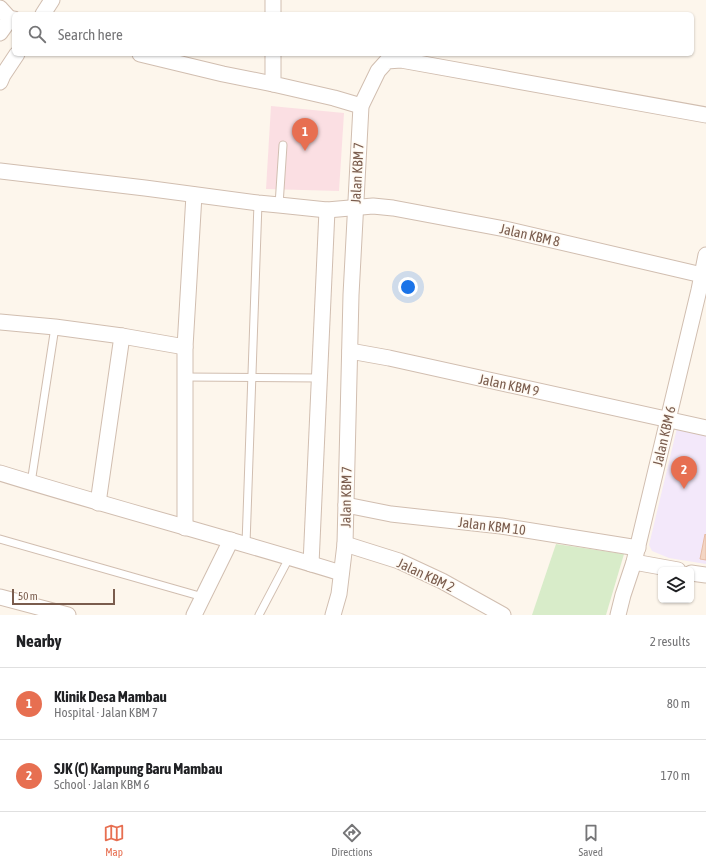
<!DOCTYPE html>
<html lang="en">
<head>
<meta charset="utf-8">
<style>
  body { margin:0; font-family:"Asap Condensed",sans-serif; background:#f6f6f6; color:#202124 }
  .controls { position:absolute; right:12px; bottom:12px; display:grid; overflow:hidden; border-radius:6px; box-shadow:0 1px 3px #0004 }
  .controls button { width:36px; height:36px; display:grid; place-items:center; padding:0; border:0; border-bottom:1px solid #e0e0e0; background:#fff; color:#202124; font:20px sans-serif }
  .scale { position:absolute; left:12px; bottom:10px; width:103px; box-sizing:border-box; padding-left:4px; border:2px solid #7a5c4d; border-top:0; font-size:11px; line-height:14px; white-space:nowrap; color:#7a5c4d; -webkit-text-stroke:3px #fffaf3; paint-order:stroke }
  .you { position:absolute; left:408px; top:287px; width:14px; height:14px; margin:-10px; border:3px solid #fff; border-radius:50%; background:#1a73e8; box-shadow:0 0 0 6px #1a73e833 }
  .badge { display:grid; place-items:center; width:26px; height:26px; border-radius:50%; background:#e76f51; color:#fff; font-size:13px; font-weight:700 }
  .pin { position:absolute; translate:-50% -33px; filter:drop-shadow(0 1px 2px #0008) }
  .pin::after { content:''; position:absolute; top:21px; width:14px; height:12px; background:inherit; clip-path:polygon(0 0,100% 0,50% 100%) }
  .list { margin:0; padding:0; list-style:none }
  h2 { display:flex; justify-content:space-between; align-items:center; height:52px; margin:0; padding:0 16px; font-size:17px }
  h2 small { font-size:13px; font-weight:400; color:#757577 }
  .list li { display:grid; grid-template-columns:26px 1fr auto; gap:12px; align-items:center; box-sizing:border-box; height:72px; padding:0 16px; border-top:1px solid #e0e0e0 }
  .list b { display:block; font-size:15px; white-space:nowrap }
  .list p { margin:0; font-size:13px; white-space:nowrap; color:#757577 }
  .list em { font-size:13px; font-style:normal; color:#757577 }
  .icon { flex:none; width:22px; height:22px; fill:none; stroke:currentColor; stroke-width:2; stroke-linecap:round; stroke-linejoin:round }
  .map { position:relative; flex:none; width:706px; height:615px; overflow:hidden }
  .search { position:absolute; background:#fff; box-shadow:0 1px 3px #0004; left:12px; right:12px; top:12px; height:44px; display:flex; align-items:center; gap:10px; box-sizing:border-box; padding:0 14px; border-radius:6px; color:#757577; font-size:15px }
  .sheet { height:196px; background:#fff }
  nav { display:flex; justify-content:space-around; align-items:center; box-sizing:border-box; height:56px; border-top:1px solid #e0e0e0; background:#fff; font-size:11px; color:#757577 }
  nav a { display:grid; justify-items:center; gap:2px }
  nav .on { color:#e76f51 }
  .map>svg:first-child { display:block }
  .education { fill:#f3e8fa }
  .medical { fill:#fbdfe3 }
  .green { fill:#d8ecc9 }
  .building { fill:#f3d5c3; stroke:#e6bba3 }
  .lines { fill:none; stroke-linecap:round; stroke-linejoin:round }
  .lane-casing { stroke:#d1beb0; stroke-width:9 }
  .street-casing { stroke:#d1beb0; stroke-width:17 }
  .lane { stroke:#fff; stroke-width:7 }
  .street { stroke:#fff; stroke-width:15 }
  .labels { text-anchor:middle; stroke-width:3; stroke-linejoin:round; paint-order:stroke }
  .street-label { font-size:14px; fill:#7a5c4d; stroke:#fffaf3 }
</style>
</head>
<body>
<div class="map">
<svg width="706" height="615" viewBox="0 0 706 615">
  <rect width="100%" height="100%" fill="#fdf6ec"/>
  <path class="education" d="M 677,428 L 706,433 L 706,564 L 669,558 L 652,551 L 649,545 Z"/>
  <path class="medical" d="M 271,106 L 344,113 L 339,191 L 266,189 Z"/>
  <path class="green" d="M 556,544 L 624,554 L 606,615 L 532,615 Z"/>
  <path class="building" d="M 705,534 L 706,535 L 706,560 L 700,559 Z"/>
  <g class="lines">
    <g class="lane-casing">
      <g id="lane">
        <path d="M 279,205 L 283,145"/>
        <path d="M 185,377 L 320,378"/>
        <path d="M 31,483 L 55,327"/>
        <path d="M 0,539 L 203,597"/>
        <path d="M 246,544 L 258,203"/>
        <path d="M 259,615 L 289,558"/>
      </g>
    </g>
    <g class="street-casing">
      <g id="street">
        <path d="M 273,0 L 273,14"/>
        <path d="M 0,8 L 10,19"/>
        <path d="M 43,14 L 52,0"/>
        <path d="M 0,33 L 10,19 L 14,19"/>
        <path d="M 140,54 L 223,74 L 273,84"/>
        <path d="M 273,54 L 273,84 L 334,98 L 361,106"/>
        <path d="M 0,82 L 3,75 L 17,54"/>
        <path d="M 0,171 L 145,188 L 258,203 L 279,205 L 327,210 L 373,206 L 393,208 L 505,229 L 702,275"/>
        <path d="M 0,322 L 55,327 L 122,336 L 185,347"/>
        <path d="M 350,351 L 389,358 L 706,428"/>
        <path d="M 0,473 C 113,508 228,538 341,573"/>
        <path d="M 98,503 L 122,336"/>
        <path d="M 346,505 L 391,514 L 501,526 L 638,548"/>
        <path d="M 185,528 L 185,347 L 194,195"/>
        <path d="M 345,544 L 399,561 L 442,581 L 503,615"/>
        <path d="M 634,562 L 678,570"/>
        <path d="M 311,564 L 327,210"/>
        <path d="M 691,573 L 706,575"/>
        <path d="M 0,597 L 68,615"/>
        <path d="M 194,615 L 231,540"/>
        <path d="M 333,615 L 339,594 L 345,544 L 351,295 L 361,106 L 378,71 L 387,61 L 401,60 L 706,115"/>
        <path d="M 618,615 L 623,595 L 634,562 L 699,290 L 706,255"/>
      </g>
    </g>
    <use href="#lane" class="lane"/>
    <use href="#street" class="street"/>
  </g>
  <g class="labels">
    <g class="street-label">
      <text transform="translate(357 173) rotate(-87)" y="5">Jalan KBM 7</text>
      <text transform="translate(530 235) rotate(13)" y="5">Jalan KBM 8</text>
      <text transform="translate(509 385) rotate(12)" y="5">Jalan KBM 9</text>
      <text transform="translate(664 436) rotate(-77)" y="5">Jalan KBM 6</text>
      <text transform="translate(346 497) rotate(-89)" y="5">Jalan KBM 7</text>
      <text transform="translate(492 526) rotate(7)" y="5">Jalan KBM 10</text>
      <text transform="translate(426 575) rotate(25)" y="5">Jalan KBM 2</text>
    </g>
  </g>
</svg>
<div class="controls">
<button><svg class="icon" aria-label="layers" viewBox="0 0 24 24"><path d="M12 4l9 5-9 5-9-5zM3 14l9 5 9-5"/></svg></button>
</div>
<div class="scale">50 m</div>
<div class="you"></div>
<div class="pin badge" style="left:305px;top:151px">1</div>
<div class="pin badge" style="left:684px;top:489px">2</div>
<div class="search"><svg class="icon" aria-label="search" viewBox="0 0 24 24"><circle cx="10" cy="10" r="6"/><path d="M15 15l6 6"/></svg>Search here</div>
</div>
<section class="sheet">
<h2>Nearby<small>2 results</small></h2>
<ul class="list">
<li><span class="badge">1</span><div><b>Klinik Desa Mambau</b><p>Hospital · Jalan KBM 7</p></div><em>80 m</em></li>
<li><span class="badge">2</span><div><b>SJK (C) Kampung Baru Mambau</b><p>School · Jalan KBM 6</p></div><em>170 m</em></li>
</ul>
</section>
<nav>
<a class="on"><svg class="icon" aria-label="map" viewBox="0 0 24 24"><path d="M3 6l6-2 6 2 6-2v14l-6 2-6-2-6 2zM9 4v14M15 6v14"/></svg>Map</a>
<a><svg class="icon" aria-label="directions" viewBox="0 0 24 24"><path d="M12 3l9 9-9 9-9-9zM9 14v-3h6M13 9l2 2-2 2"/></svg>Directions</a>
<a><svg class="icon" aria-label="saved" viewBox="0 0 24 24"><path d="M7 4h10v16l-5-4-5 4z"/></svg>Saved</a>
</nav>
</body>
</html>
